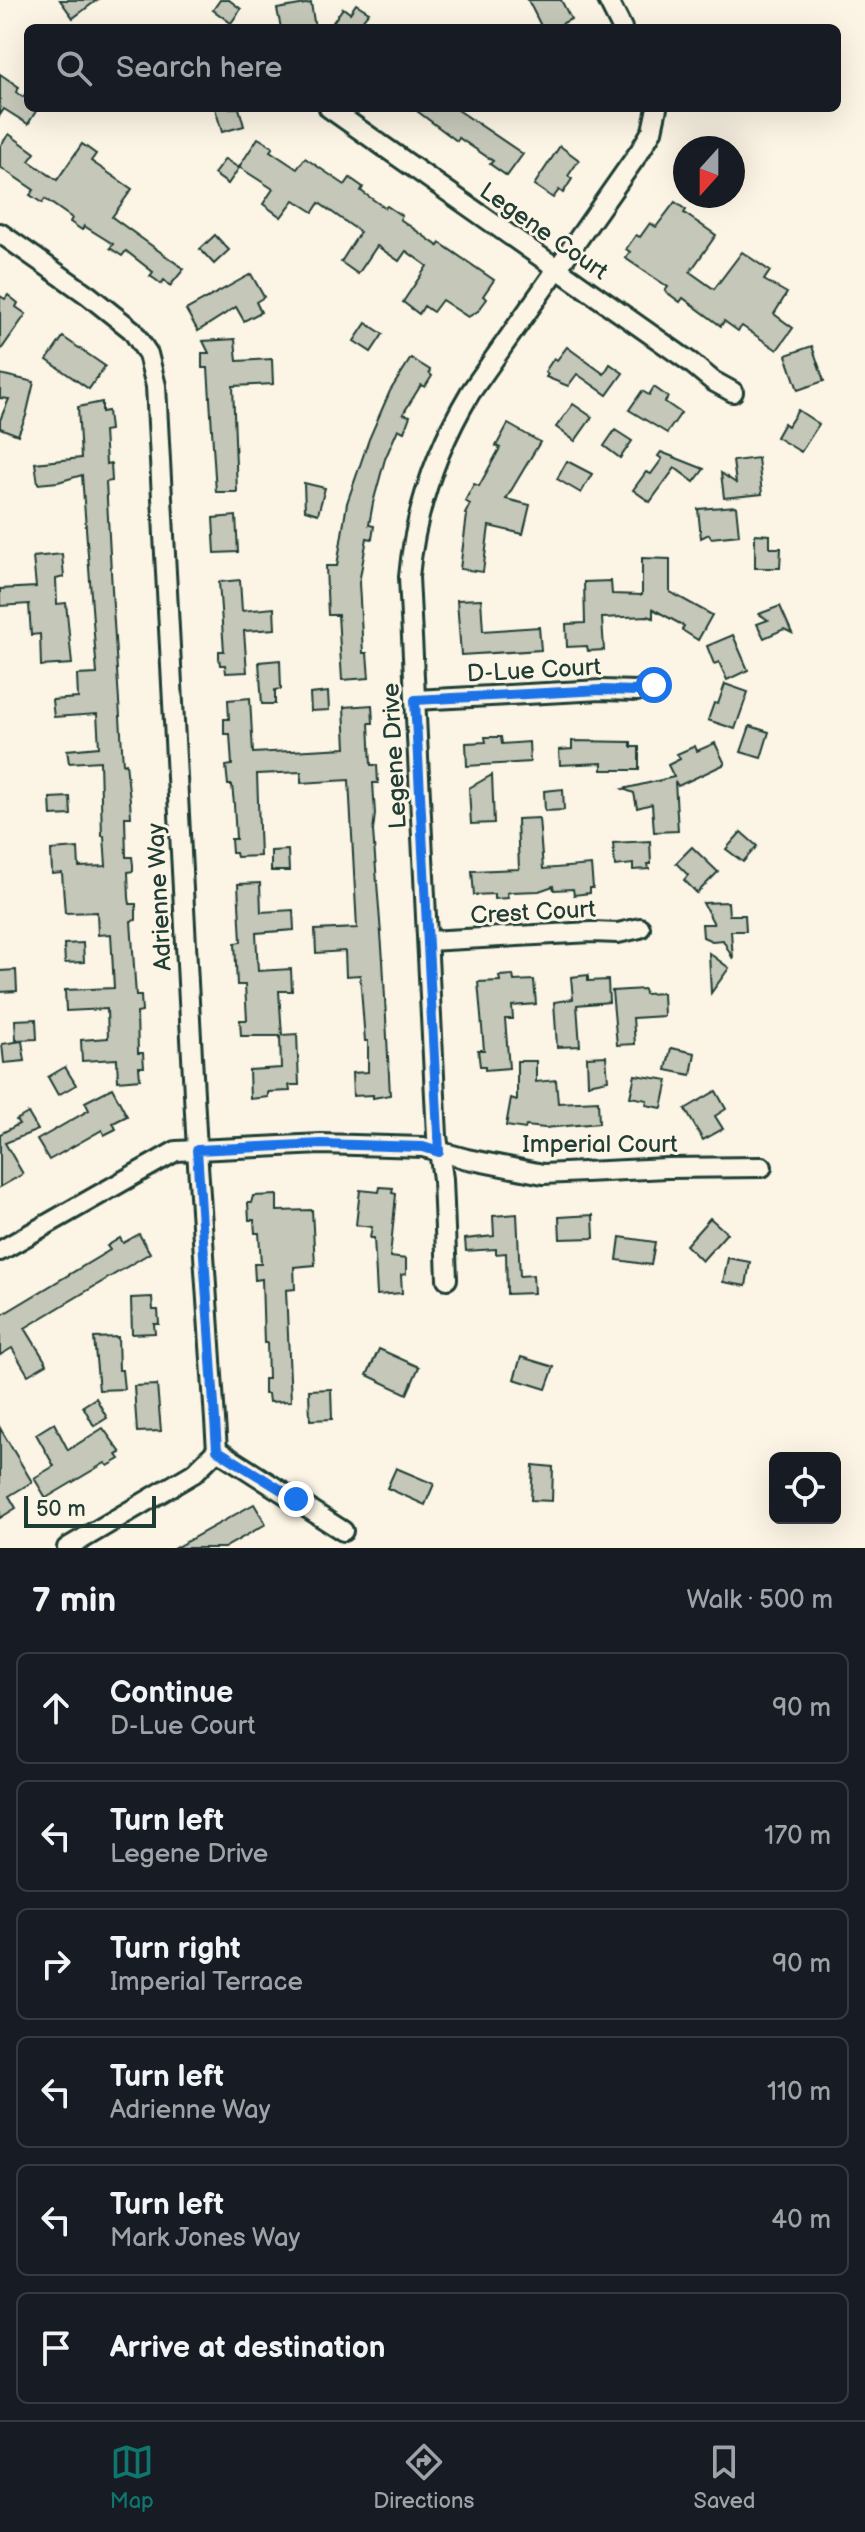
<!DOCTYPE html>
<html lang="en">
<head>
<meta charset="utf-8">
<style>
  body { margin:0; font-family:"Balsamiq Sans",sans-serif; background:#20242c; color:#f1f3f6 }
  .controls { position:absolute; right:24px; bottom:24px; display:grid; overflow:hidden; border-radius:12px; box-shadow:0 8px 32px #0002 }
  .controls button { width:72px; height:72px; display:grid; place-items:center; padding:0; border:0; border-bottom:2px solid #363941; background:#171b24; color:#f1f3f6; font:40px sans-serif }
  .compass { position:absolute; left:673px; top:136px; width:72px; height:72px; border-radius:50%; background:#171b24; box-shadow:0 8px 32px #0002; rotate:201deg }
  .scale { position:absolute; left:24px; bottom:20px; width:132px; box-sizing:border-box; padding-left:8px; border:4px solid #1f3d34; border-top:0; font-size:22px; line-height:28px; white-space:nowrap; color:#1f3d34; -webkit-text-stroke:6px #fcf5e5; paint-order:stroke }
  .stop { position:absolute; width:24px; height:24px; margin:-18px; border:6px solid #1a73e8; border-radius:50%; background:#fff }
  .stop.end { background:#1a73e8; border-color:#fff; box-shadow:0 2px 8px #0008 }
  .list { margin:0; padding:0; list-style:none }
  h2 { display:flex; justify-content:space-between; align-items:center; height:104px; margin:0; padding:0 32px; font-size:34px }
  h2 small { font-size:26px; font-weight:400; color:#9ea1a6 }
  .list li { display:grid; grid-template-columns:52px 1fr auto; gap:24px; align-items:center; box-sizing:border-box; height:112px; margin:0 16px 16px; padding:0 16px; border:2px solid #363941; border-radius:12px }
  .list b { display:block; font-size:30px; white-space:nowrap }
  .list p { margin:0; font-size:26px; white-space:nowrap; color:#9ea1a6 }
  .list em { font-size:26px; font-style:normal; color:#9ea1a6 }
  .icon { flex:none; width:44px; height:44px; fill:none; stroke:currentColor; stroke-width:2; stroke-linecap:round; stroke-linejoin:round }
  .map { position:relative; flex:none; width:865px; height:1548px; overflow:hidden }
  .search { position:absolute; background:#171b24; box-shadow:0 8px 32px #0002; left:24px; right:24px; top:24px; height:88px; display:flex; align-items:center; gap:20px; box-sizing:border-box; padding:0 28px; border-radius:12px; color:#9ea1a6; font-size:30px }
  .sheet { height:872px; background:#171b24 }
  nav { display:flex; justify-content:space-around; align-items:center; box-sizing:border-box; height:112px; border-top:2px solid #363941; background:#171b24; font-size:22px; color:#9ea1a6 }
  nav a { display:grid; justify-items:center; gap:4px }
  nav .on { color:#0f766e }
  .map>svg:first-child { display:block }
  .building { fill:#c5c7b9; stroke:#1f3d34; stroke-width:2 }
  .lines { fill:none; stroke-linecap:round; stroke-linejoin:round }
  .minor-casing { stroke:#1f3d34; stroke-width:24 }
  .minor { stroke:#fcf5e5; stroke-width:18 }
  .route { stroke:#1a73e8; stroke-width:10 }
  .labels { text-anchor:middle; stroke-width:6; stroke-linejoin:round; paint-order:stroke }
  .street-label { font-size:24px; fill:#1f3d34; stroke:#fcf5e5 }
</style>
</head>
<body>
<div class="map">
<svg width="865" height="1548" viewBox="0 0 865 1548">
  <rect width="100%" height="100%" fill="#fcf5e5"/>
  <filter id="ink" filterUnits="userSpaceOnUse"><feTurbulence type="fractalNoise" baseFrequency=".0125" numOctaves="2"/><feDisplacementMap in="SourceGraphic" scale="16" xChannelSelector="R" yChannelSelector="G"/><feConvolveMatrix kernelMatrix="1 2 1 2 8 2 1 2 1" color-interpolation-filters="sRGB"/></filter>
  <g filter="url(#ink)">
    <g class="building">
      <path d="M 60,0 L 97,0 L 73,18 Z"/>
      <path d="M 220,0 L 229,0 L 241,9 L 231,23 L 213,10 Z"/>
      <path d="M 528,0 L 561,0 L 571,19 L 554,28 L 542,28 Z"/>
      <path d="M 311,3 L 315,28 L 281,28 L 277,9 Z"/>
      <path d="M 356,4 L 369,12 L 362,21 L 374,28 L 329,28 L 343,8 L 350,13 Z"/>
      <path d="M 0,74 L 19,87 L 16,92 L 23,97 L 28,90 L 28,108 L 38,108 L 28,124 L 4,109 L 0,115 Z"/>
      <path d="M 215,108 L 239,108 L 244,126 L 222,132 Z"/>
      <path d="M 413,108 L 455,108 L 523,154 L 507,176 L 490,164 L 493,161 L 459,138 L 457,141 Z"/>
      <path d="M 9,134 L 35,153 L 29,161 L 57,180 L 82,144 L 96,154 L 91,161 L 132,189 L 112,217 L 184,269 L 170,286 L 164,280 L 161,284 L 156,280 L 150,276 L 153,272 L 126,251 L 122,256 L 110,248 L 113,244 L 84,226 L 82,230 L 70,222 L 72,218 L 45,199 L 42,203 L 30,195 L 34,190 L 0,167 L 0,146 Z"/>
      <path d="M 258,138 L 273,147 L 270,151 L 297,169 L 305,158 L 345,185 L 350,178 L 363,187 L 361,191 L 385,208 L 387,206 L 402,216 L 400,219 L 438,246 L 440,243 L 494,280 L 483,296 L 487,299 L 478,311 L 468,317 L 442,300 L 433,312 L 424,306 L 419,314 L 403,302 L 427,266 L 406,251 L 399,261 L 377,246 L 358,274 L 341,262 L 360,232 L 319,203 L 313,212 L 294,200 L 281,217 L 263,204 L 273,189 L 239,167 Z"/>
      <path d="M 560,146 L 579,160 L 568,176 L 572,179 L 563,193 L 559,190 L 553,198 L 534,185 Z"/>
      <path d="M 225,159 L 239,168 L 228,184 L 214,174 Z"/>
      <path d="M 675,202 L 686,210 L 684,213 L 716,235 L 690,272 L 714,289 L 742,252 L 770,271 L 764,280 L 787,293 L 774,314 L 793,328 L 777,350 L 742,326 L 738,331 L 724,321 L 721,326 L 683,298 L 680,302 L 665,291 L 668,287 L 625,258 L 630,252 L 626,249 L 636,235 L 640,237 L 650,223 L 656,227 Z"/>
      <path d="M 215,235 L 229,250 L 214,264 L 200,249 Z"/>
      <path d="M 251,274 L 264,297 L 256,302 L 261,312 L 244,321 L 236,307 L 198,331 L 186,310 Z"/>
      <path d="M 8,295 L 18,303 L 16,307 L 26,314 L 0,351 L 0,296 L 5,299 Z"/>
      <path d="M 366,323 L 383,334 L 371,352 L 354,341 Z"/>
      <path d="M 63,337 L 105,366 L 89,389 L 47,360 Z"/>
      <path d="M 235,339 L 237,361 L 272,359 L 273,384 L 233,386 L 237,492 L 216,492 L 208,368 L 202,368 L 202,353 L 209,353 L 203,341 Z"/>
      <path d="M 812,346 L 824,381 L 798,390 L 786,355 Z"/>
      <path d="M 567,347 L 604,374 L 610,364 L 623,373 L 607,395 L 577,374 L 568,386 L 546,377 L 548,374 L 545,372 L 548,367 L 554,358 L 557,360 Z"/>
      <path d="M 411,358 L 430,370 L 429,373 L 432,376 L 425,387 L 421,385 L 403,414 L 410,416 L 404,432 L 398,429 L 385,459 L 373,503 L 369,525 L 374,526 L 372,539 L 367,538 L 359,583 L 363,653 L 367,653 L 369,678 L 342,680 L 338,615 L 328,615 L 326,566 L 337,566 L 347,503 L 369,439 L 390,391 Z"/>
      <path d="M 0,374 L 34,382 L 26,416 L 18,435 L 0,428 L 0,420 L 9,399 L 0,398 Z"/>
      <path d="M 654,387 L 668,397 L 665,402 L 681,413 L 667,433 L 629,410 L 642,391 L 649,395 Z"/>
      <path d="M 102,402 L 102,412 L 108,411 L 110,430 L 104,431 L 106,464 L 111,463 L 112,481 L 106,482 L 113,607 L 123,764 L 126,763 L 130,800 L 131,817 L 125,817 L 126,857 L 132,857 L 133,865 L 133,871 L 128,872 L 129,898 L 130,904 L 136,904 L 136,920 L 131,921 L 136,996 L 141,996 L 142,1012 L 137,1013 L 138,1053 L 143,1053 L 144,1067 L 139,1067 L 140,1079 L 118,1081 L 117,1059 L 82,1061 L 81,1040 L 108,1038 L 107,1009 L 66,1011 L 65,990 L 114,988 L 111,934 L 98,935 L 97,912 L 65,913 L 62,873 L 52,874 L 51,850 L 78,848 L 79,867 L 106,866 L 104,836 L 102,836 L 100,761 L 69,763 L 67,750 L 99,747 L 97,714 L 54,717 L 52,700 L 78,698 L 77,675 L 97,674 L 82,475 L 58,482 L 38,484 L 35,463 L 81,458 L 78,407 Z"/>
      <path d="M 573,404 L 592,417 L 575,441 L 556,427 Z"/>
      <path d="M 798,410 L 819,424 L 801,452 L 776,437 L 784,423 L 788,426 Z"/>
      <path d="M 508,424 L 540,442 L 506,499 L 530,505 L 523,534 L 489,526 L 483,572 L 460,569 L 467,515 L 465,514 L 470,504 L 465,501 L 474,484 L 479,486 L 500,448 L 496,446 Z"/>
      <path d="M 615,430 L 632,441 L 620,458 L 604,446 Z"/>
      <path d="M 661,452 L 704,469 L 694,482 L 675,468 L 650,502 L 633,490 L 646,472 L 651,474 L 662,459 L 658,456 Z"/>
      <path d="M 758,458 L 762,494 L 724,498 L 721,473 L 736,483 L 733,461 Z"/>
      <path d="M 567,461 L 592,474 L 581,493 L 557,479 Z"/>
      <path d="M 304,483 L 325,488 L 318,514 L 305,510 Z"/>
      <path d="M 736,506 L 739,535 L 711,538 L 709,534 L 701,538 L 698,509 Z"/>
      <path d="M 236,516 L 238,552 L 215,553 L 213,518 Z"/>
      <path d="M 755,534 L 770,535 L 770,548 L 781,548 L 780,568 L 755,568 Z"/>
      <path d="M 62,554 L 64,577 L 56,579 L 57,604 L 66,603 L 72,664 L 41,666 L 40,634 L 31,635 L 29,604 L 0,606 L 0,589 L 36,587 L 33,557 Z"/>
      <path d="M 642,558 L 670,559 L 670,592 L 712,615 L 698,640 L 682,630 L 684,626 L 653,609 L 653,618 L 648,616 L 602,618 L 604,650 L 588,651 L 587,646 L 567,647 L 566,624 L 585,623 L 584,582 L 611,581 L 612,594 L 642,595 Z"/>
      <path d="M 240,580 L 242,611 L 274,608 L 275,629 L 244,631 L 247,672 L 226,673 L 225,665 L 220,665 L 219,658 L 219,651 L 224,651 L 219,582 Z"/>
      <path d="M 481,599 L 483,631 L 539,627 L 541,650 L 461,655 L 457,600 Z"/>
      <path d="M 780,606 L 792,633 L 784,629 L 764,638 L 757,624 L 768,620 L 759,614 Z"/>
      <path d="M 733,635 L 748,670 L 727,680 L 719,662 L 714,664 L 707,646 Z"/>
      <path d="M 280,660 L 281,689 L 275,690 L 275,704 L 262,704 L 259,662 Z"/>
      <path d="M 725,684 L 748,692 L 735,729 L 708,720 L 714,703 L 718,704 Z"/>
      <path d="M 328,692 L 329,710 L 311,711 L 310,694 Z"/>
      <path d="M 250,698 L 253,753 L 346,748 L 344,707 L 372,705 L 373,723 L 369,723 L 371,765 L 377,765 L 378,783 L 373,783 L 375,814 L 373,831 L 383,960 L 390,1095 L 373,1098 L 373,1095 L 353,1096 L 352,1073 L 368,1072 L 368,1041 L 365,1041 L 360,975 L 346,976 L 345,951 L 316,953 L 315,930 L 357,928 L 349,780 L 301,783 L 301,772 L 257,774 L 260,856 L 237,857 L 236,853 L 232,853 L 231,839 L 236,839 L 234,804 L 232,785 L 228,785 L 226,766 L 232,765 L 230,734 L 224,734 L 224,719 L 229,719 L 228,700 Z"/>
      <path d="M 750,726 L 769,732 L 761,758 L 741,752 Z"/>
      <path d="M 485,737 L 501,737 L 502,744 L 529,742 L 530,762 L 467,766 L 466,743 L 486,742 Z"/>
      <path d="M 572,741 L 631,742 L 631,747 L 639,747 L 639,770 L 602,770 L 602,763 L 560,765 L 559,750 L 572,749 Z"/>
      <path d="M 715,743 L 725,764 L 678,786 L 675,781 L 678,831 L 654,832 L 652,804 L 637,808 L 634,793 L 623,789 L 674,777 L 668,765 L 680,759 L 677,754 L 695,746 L 697,751 Z"/>
      <path d="M 492,775 L 494,823 L 471,824 L 469,788 Z"/>
      <path d="M 563,789 L 564,810 L 545,811 L 544,791 Z"/>
      <path d="M 70,797 L 71,815 L 51,816 L 50,798 Z"/>
      <path d="M 539,818 L 543,869 L 591,865 L 593,888 L 590,888 L 590,893 L 574,895 L 573,889 L 554,890 L 553,886 L 539,891 L 511,892 L 507,893 L 508,898 L 494,899 L 494,894 L 474,895 L 472,871 L 519,869 L 517,819 Z"/>
      <path d="M 741,832 L 757,846 L 743,862 L 726,849 Z"/>
      <path d="M 650,841 L 651,864 L 648,864 L 649,869 L 633,870 L 633,864 L 615,866 L 613,843 Z"/>
      <path d="M 692,847 L 718,872 L 697,893 L 684,880 L 688,875 L 676,863 Z"/>
      <path d="M 288,850 L 289,871 L 271,871 L 271,851 Z"/>
      <path d="M 260,883 L 261,912 L 293,910 L 294,930 L 256,933 L 258,971 L 291,969 L 292,991 L 279,991 L 282,1035 L 297,1034 L 299,1085 L 289,1085 L 290,1091 L 268,1092 L 268,1097 L 250,1099 L 249,1070 L 281,1068 L 280,1036 L 241,1036 L 240,1020 L 247,1020 L 245,985 L 237,985 L 235,943 L 241,942 L 238,884 Z"/>
      <path d="M 728,902 L 729,915 L 745,915 L 746,931 L 731,931 L 733,959 L 723,940 L 712,941 L 703,937 L 702,924 L 714,924 L 703,903 Z"/>
      <path d="M 83,943 L 84,962 L 65,963 L 64,944 Z"/>
      <path d="M 709,953 L 729,968 L 711,993 Z"/>
      <path d="M 16,970 L 17,991 L 0,992 L 0,971 Z"/>
      <path d="M 513,975 L 514,981 L 534,980 L 536,1004 L 512,1006 L 513,1019 L 505,1019 L 509,1068 L 485,1070 L 485,1066 L 480,1066 L 478,1050 L 484,1050 L 478,982 L 500,981 L 499,976 Z"/>
      <path d="M 588,975 L 588,981 L 608,980 L 609,1002 L 577,1005 L 580,1046 L 557,1047 L 554,1002 L 573,999 L 571,977 Z"/>
      <path d="M 644,989 L 645,994 L 663,993 L 664,1016 L 633,1018 L 635,1044 L 617,1045 L 612,991 Z"/>
      <path d="M 36,1019 L 37,1039 L 16,1040 L 15,1020 Z"/>
      <path d="M 22,1041 L 25,1061 L 4,1063 L 2,1044 Z"/>
      <path d="M 671,1048 L 695,1053 L 691,1075 L 666,1070 Z"/>
      <path d="M 606,1056 L 608,1080 L 588,1084 L 587,1057 Z"/>
      <path d="M 517,1061 L 536,1061 L 536,1082 L 556,1080 L 558,1103 L 598,1101 L 599,1123 L 545,1128 L 526,1126 L 525,1129 L 506,1126 L 511,1098 L 517,1100 Z"/>
      <path d="M 65,1067 L 76,1085 L 58,1095 L 48,1077 Z"/>
      <path d="M 635,1075 L 668,1080 L 662,1108 L 646,1105 L 647,1100 L 630,1097 Z"/>
      <path d="M 112,1088 L 127,1116 L 113,1123 L 116,1129 L 104,1135 L 102,1130 L 49,1160 L 37,1140 L 89,1110 L 85,1102 Z"/>
      <path d="M 716,1091 L 726,1109 L 715,1116 L 723,1129 L 703,1140 L 685,1109 Z"/>
      <path d="M 28,1113 L 38,1130 L 5,1143 L 23,1174 L 0,1187 L 0,1134 L 19,1124 L 16,1120 Z"/>
      <path d="M 380,1187 L 393,1188 L 392,1193 L 396,1194 L 390,1257 L 406,1259 L 406,1274 L 401,1275 L 402,1293 L 377,1295 L 374,1238 L 370,1238 L 372,1227 L 356,1225 L 360,1190 L 379,1192 Z"/>
      <path d="M 277,1195 L 277,1211 L 312,1210 L 315,1265 L 294,1267 L 295,1289 L 286,1290 L 291,1401 L 269,1402 L 268,1394 L 264,1394 L 264,1379 L 268,1379 L 267,1343 L 264,1343 L 262,1279 L 255,1280 L 254,1264 L 261,1264 L 259,1233 L 255,1233 L 254,1220 L 249,1220 L 248,1203 L 251,1203 L 253,1196 Z"/>
      <path d="M 517,1214 L 520,1276 L 533,1275 L 534,1293 L 507,1294 L 506,1253 L 496,1254 L 496,1249 L 466,1251 L 465,1239 L 494,1236 L 493,1216 Z"/>
      <path d="M 593,1215 L 594,1238 L 560,1239 L 559,1217 Z"/>
      <path d="M 710,1218 L 727,1233 L 702,1261 L 686,1245 Z"/>
      <path d="M 139,1234 L 150,1253 L 25,1328 L 47,1364 L 28,1375 L 12,1348 L 0,1355 L 0,1316 L 110,1250 L 107,1246 L 120,1238 L 123,1243 Z"/>
      <path d="M 620,1237 L 655,1242 L 651,1265 L 617,1260 Z"/>
      <path d="M 728,1258 L 750,1262 L 746,1286 L 723,1282 Z"/>
      <path d="M 152,1297 L 153,1310 L 158,1310 L 159,1324 L 154,1324 L 155,1333 L 132,1334 L 131,1298 Z"/>
      <path d="M 118,1337 L 119,1370 L 122,1370 L 124,1389 L 99,1390 L 94,1338 Z"/>
      <path d="M 379,1349 L 419,1367 L 407,1394 L 367,1375 Z"/>
      <path d="M 521,1357 L 554,1367 L 546,1389 L 514,1379 Z"/>
      <path d="M 157,1385 L 161,1431 L 137,1432 L 134,1386 Z"/>
      <path d="M 331,1389 L 332,1419 L 310,1420 L 309,1390 Z"/>
      <path d="M 96,1398 L 107,1418 L 94,1426 L 83,1406 Z"/>
      <path d="M 54,1423 L 68,1450 L 103,1428 L 121,1453 L 117,1455 L 120,1459 L 108,1466 L 105,1463 L 46,1498 L 34,1478 L 54,1466 L 36,1434 Z"/>
      <path d="M 0,1428 L 32,1482 L 9,1496 L 16,1508 L 0,1518 Z"/>
      <path d="M 533,1465 L 553,1467 L 552,1501 L 531,1500 Z"/>
      <path d="M 396,1468 L 434,1484 L 425,1505 L 387,1488 Z"/>
      <path d="M 254,1504 L 266,1524 L 224,1548 L 175,1548 Z"/>
    </g>
    <g class="lines">
      <g class="minor-casing">
        <g id="minor">
          <path d="M 608,0 L 622,28"/>
          <path d="M 329,108 L 690,362 L 713,381 L 733,392"/>
          <path d="M 0,233 L 88,295 L 132,330 L 148,354 L 156,386 L 197,1150 L 217,1450 L 194,1473 L 67,1548"/>
          <path d="M 415,700 L 601,690 L 637,691 L 654,685"/>
          <path d="M 428,941 L 592,932 L 618,933 L 640,928"/>
          <path d="M 0,1251 L 176,1151 L 321,1144 L 423,1147 L 467,1159 L 543,1174 L 667,1168 L 762,1167"/>
          <path d="M 447,1279 L 443,1179 L 437,1136 L 409,577 C 415,511 436,450 470,393 L 640,151 L 652,131 L 657,108"/>
          <path d="M 217,1450 L 343,1531"/>
        </g>
      </g>
      <use href="#minor" class="minor"/>
    </g>
  </g>
  <g class="lines" filter="url(#ink)">
    <path class="route" d="M 296,1499 L 217,1450 L 197,1150 L 321,1144 L 423,1147 L 439,1152 L 415,700 L 601,690 L 637,691 L 654,685"/>
  </g>
  <g class="labels">
    <g class="street-label">
      <text transform="translate(544 231) rotate(35)" y="8">Legene Court</text>
      <text transform="translate(534 670) rotate(-3)" y="8">D-Lue Court</text>
      <text transform="translate(394 756) rotate(-93)" y="8">Legene Drive</text>
      <text transform="translate(159 897) rotate(-93)" y="8">Adrienne Way</text>
      <text transform="translate(533 912) rotate(-3)" y="8">Crest Court</text>
      <text x="600" y="1152">Imperial Court</text>
    </g>
  </g>
</svg>
<div class="controls">
<button><svg class="icon" aria-label="locate" viewBox="0 0 24 24"><circle cx="12" cy="12" r="6"/><path d="M12 2v4M12 18v4M2 12h4M18 12h4"/></svg></button>
</div>
<svg class="compass" viewBox="-18 -18 36 36"><path d="M0-13l5 13h-10z" fill="#e53935"/><path d="M0 13l5-13h-10z" fill="#9ea1a6"/></svg>
<div class="scale">50 m</div>
<div class="stop" style="left:654px;top:685px"></div>
<div class="stop end" style="left:296px;top:1499px"></div>
<div class="search"><svg class="icon" aria-label="search" viewBox="0 0 24 24"><circle cx="10" cy="10" r="6"/><path d="M15 15l6 6"/></svg>Search here</div>
</div>
<section class="sheet">
<h2>7 min<small>Walk · 500 m</small></h2>
<ul class="list">
<li><svg class="icon" aria-label="ahead" viewBox="0 0 24 24"><path d="M12 20V5M6 11l6-6 6 6"/></svg><div><b>Continue</b><p>D-Lue Court</p></div><em>90 m</em></li>
<li><svg class="icon" aria-label="left" viewBox="0 0 24 24"><path d="M17 20v-9H6M10 6l-5 5 5 5"/></svg><div><b>Turn left</b><p>Legene Drive</p></div><em>170 m</em></li>
<li><svg class="icon" aria-label="right" viewBox="0 0 24 24"><path d="M7 20v-9h11M14 6l5 5-5 5"/></svg><div><b>Turn right</b><p>Imperial Terrace</p></div><em>90 m</em></li>
<li><svg class="icon" aria-label="left" viewBox="0 0 24 24"><path d="M17 20v-9H6M10 6l-5 5 5 5"/></svg><div><b>Turn left</b><p>Adrienne Way</p></div><em>110 m</em></li>
<li><svg class="icon" aria-label="left" viewBox="0 0 24 24"><path d="M17 20v-9H6M10 6l-5 5 5 5"/></svg><div><b>Turn left</b><p>Mark Jones Way</p></div><em>40 m</em></li>
<li><svg class="icon" aria-label="arrive" viewBox="0 0 24 24"><path d="M6 21V4h12l-3 4 3 4H6"/></svg><div><b>Arrive at destination</b></div></li>
</ul>
</section>
<nav>
<a class="on"><svg class="icon" aria-label="map" viewBox="0 0 24 24"><path d="M3 6l6-2 6 2 6-2v14l-6 2-6-2-6 2zM9 4v14M15 6v14"/></svg>Map</a>
<a><svg class="icon" aria-label="directions" viewBox="0 0 24 24"><path d="M12 3l9 9-9 9-9-9zM9 14v-3h6M13 9l2 2-2 2"/></svg>Directions</a>
<a><svg class="icon" aria-label="saved" viewBox="0 0 24 24"><path d="M7 4h10v16l-5-4-5 4z"/></svg>Saved</a>
</nav>
</body>
</html>
